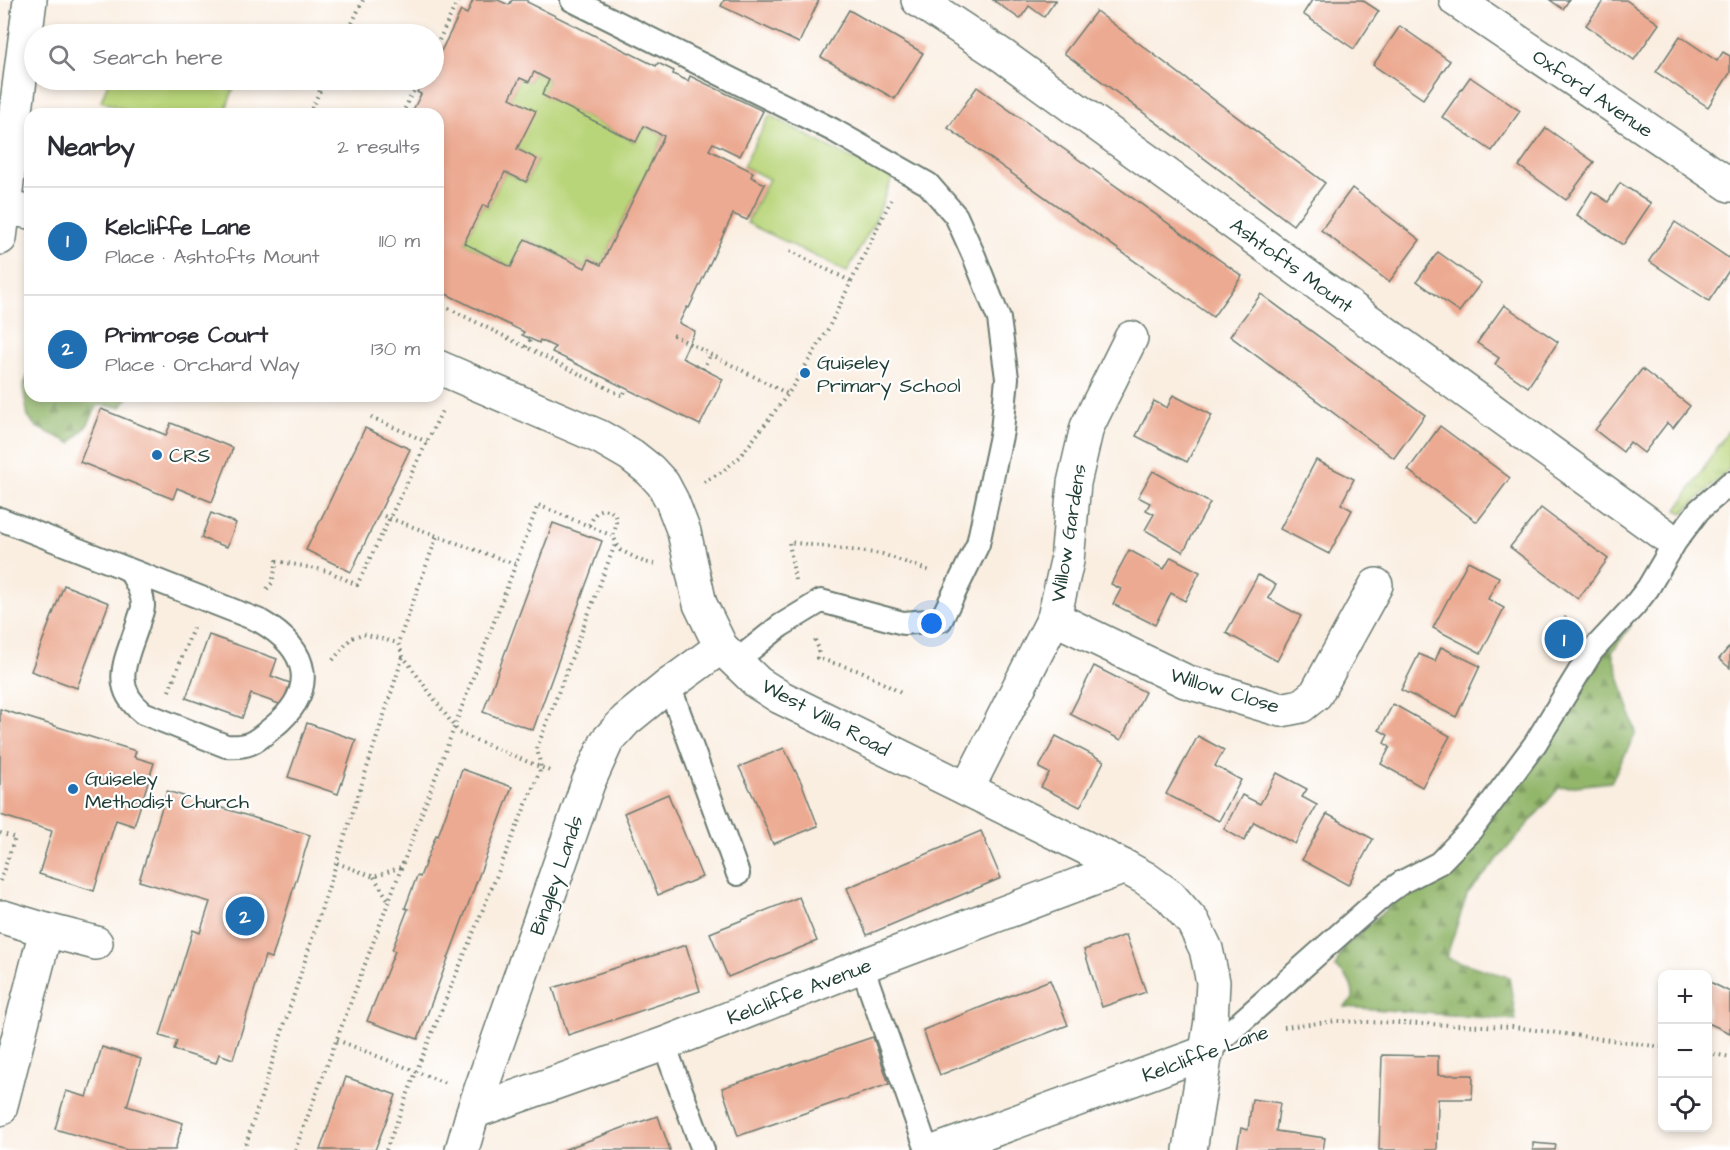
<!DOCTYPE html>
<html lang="en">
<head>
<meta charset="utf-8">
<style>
  body { margin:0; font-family:"Architects Daughter",sans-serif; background:#f7f7f7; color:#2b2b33 }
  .controls { position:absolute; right:18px; bottom:18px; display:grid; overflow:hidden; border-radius:12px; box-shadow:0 3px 9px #0003 }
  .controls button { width:54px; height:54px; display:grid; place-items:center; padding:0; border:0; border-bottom:2px solid #e1e1e2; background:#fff; color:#2b2b33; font:30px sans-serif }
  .you { position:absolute; left:932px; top:624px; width:21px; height:21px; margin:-15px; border:4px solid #fff; border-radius:50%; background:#1a73e8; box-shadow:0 0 0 9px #1a73e833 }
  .badge { display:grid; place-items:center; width:39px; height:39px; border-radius:50%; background:#1f6fb2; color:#fff; font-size:20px; font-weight:700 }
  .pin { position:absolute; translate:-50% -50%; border:3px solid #fff; box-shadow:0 2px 6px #0006 }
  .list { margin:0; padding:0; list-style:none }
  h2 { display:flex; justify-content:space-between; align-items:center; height:78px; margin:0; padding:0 24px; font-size:26px }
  h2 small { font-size:20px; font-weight:400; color:#7c7c81 }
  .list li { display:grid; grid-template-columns:39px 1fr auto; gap:18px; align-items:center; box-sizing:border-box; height:108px; padding:0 24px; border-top:2px solid #e1e1e2 }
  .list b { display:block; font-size:22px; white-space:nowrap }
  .list p { margin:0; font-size:20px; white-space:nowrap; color:#7c7c81 }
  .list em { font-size:20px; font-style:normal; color:#7c7c81 }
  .icon { flex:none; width:33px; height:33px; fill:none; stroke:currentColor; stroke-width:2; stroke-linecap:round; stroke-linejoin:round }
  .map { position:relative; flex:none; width:1730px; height:1150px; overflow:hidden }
  .search { position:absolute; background:#fff; box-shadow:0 3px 9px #0003; left:24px; top:24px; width:420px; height:66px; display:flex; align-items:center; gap:15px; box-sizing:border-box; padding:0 21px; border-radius:33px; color:#7c7c81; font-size:22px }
  .panel { position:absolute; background:#fff; box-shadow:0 3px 9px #0003; left:24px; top:108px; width:420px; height:294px; border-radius:18px }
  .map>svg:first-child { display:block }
  .grass { fill:url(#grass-tufts); stroke:#6c8957; stroke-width:1.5 }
  .forest { fill:url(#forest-firs); stroke:#587a4f; stroke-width:1.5 }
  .park { fill:#b9d57a; stroke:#6c8957; stroke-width:1.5 }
  .building { fill:#ecaa92; fill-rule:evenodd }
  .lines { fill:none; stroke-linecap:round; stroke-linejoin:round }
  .lane-casing { stroke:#6c7b71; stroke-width:26 }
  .street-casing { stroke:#6c7b71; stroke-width:36 }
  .secondary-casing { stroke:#6c7b71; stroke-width:36 }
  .path { stroke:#6c7b71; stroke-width:4; stroke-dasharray:1.5 4.5; stroke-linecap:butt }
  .lane { stroke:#fff; stroke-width:22 }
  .street { stroke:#fff; stroke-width:33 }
  .secondary { stroke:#fff; stroke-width:33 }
  .poi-dot { fill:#1f6fb2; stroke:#fff; stroke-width:2 }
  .labels { text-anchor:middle; stroke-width:4.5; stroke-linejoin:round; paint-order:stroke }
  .street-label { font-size:20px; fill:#1f3d34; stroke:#fff }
  .poi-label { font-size:20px; fill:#1f3d34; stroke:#fff; text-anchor:start }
</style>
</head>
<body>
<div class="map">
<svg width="1730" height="1150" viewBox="0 0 1730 1150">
  <defs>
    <pattern id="grass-tufts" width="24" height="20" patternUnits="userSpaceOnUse" patternTransform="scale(1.5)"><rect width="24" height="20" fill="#b9d57a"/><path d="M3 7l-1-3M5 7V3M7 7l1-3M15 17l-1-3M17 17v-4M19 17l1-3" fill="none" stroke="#96ae65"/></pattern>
    <pattern id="forest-firs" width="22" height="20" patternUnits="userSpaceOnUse" patternTransform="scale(1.5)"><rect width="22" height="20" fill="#92b66a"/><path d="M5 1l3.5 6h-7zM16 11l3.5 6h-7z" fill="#779558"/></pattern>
  </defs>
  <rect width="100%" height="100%" fill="#fff"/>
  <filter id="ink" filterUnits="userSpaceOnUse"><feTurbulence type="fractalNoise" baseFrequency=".0167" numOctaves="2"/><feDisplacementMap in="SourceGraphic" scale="12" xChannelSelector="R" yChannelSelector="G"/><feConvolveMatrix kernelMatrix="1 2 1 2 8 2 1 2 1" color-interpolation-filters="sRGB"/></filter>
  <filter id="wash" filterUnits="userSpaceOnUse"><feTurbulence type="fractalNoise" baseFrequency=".008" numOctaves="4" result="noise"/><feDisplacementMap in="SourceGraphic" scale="24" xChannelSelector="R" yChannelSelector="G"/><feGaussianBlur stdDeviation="1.35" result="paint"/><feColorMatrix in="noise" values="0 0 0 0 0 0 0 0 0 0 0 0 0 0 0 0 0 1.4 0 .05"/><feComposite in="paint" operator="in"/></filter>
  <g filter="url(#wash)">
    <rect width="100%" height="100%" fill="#faeee1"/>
    <path class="grass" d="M 1728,431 L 1730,433 L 1729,469 L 1683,513 L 1677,510 Z"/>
    <g class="forest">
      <path d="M 30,371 L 30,396 L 129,396 L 121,407 L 98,405 L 88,424 L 71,443 L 36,427 L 28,417 L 23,387 Z"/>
      <path d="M 1632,624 L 1612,652 L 1636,733 L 1611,782 L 1559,788 L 1467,895 L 1446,958 L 1509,977 L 1516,1020 L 1344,1007 L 1353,999 C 1354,986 1346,973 1335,968 L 1343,948 L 1394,902 L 1447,869 L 1598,655 Z"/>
    </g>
    <g class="park">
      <path d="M 534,72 L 549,80 L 543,95 L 635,142 L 644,126 L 664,136 L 601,265 L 589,259 L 585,268 L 526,239 L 511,267 L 464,243 L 483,205 L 488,207 L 505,172 L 526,182 L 537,160 L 517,149 L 510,98 L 520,78 L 529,82 Z"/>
      <path d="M 109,80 L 237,80 L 224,114 L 136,114 L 101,101 Z"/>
      <path d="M 770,115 L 846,156 L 893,176 L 875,221 L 847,272 L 747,223 L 769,179 L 743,166 Z"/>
    </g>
    <g id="blocks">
      <g class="building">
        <path d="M 473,0 L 498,0 L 509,5 L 512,0 L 528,0 L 527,2 L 656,66 L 658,63 L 674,71 L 673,74 L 688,81 L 690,76 L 763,111 L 740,156 L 713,143 L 709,150 L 753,172 L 751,177 L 765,184 L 747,220 L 733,214 L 689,308 L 687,307 L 679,323 L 695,331 L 682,358 L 723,379 L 700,425 L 552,352 L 555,347 L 540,340 L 539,343 L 522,335 L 524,332 L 438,290 L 438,114 L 411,114 L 421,94 L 417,92 L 423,80 L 434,80 L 434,59 L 437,52 L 440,53 L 461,11 L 467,14 ZM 534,72 L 549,80 L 542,95 L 636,142 L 644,126 L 664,136 L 601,265 L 589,259 L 585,268 L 525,239 L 511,267 L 464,243 L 483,205 L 488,207 L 505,172 L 526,182 L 537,159 L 517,149 L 536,111 L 510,98 L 520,78 L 529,82 Z"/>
        <path d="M 724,0 L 819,0 L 799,43 L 721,6 Z"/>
        <path d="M 993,0 L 1056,0 L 1044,17 L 1029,6 L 1020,19 Z"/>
        <path d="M 1312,0 L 1362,0 L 1379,11 L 1354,49 L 1303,14 Z"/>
        <path d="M 1550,0 L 1569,0 L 1563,9 Z"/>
        <path d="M 1604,0 L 1626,0 L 1659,24 L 1634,60 L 1586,25 Z"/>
        <path d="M 849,10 L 923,53 L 895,99 L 821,57 Z"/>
        <path d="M 1096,11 L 1325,183 L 1293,225 L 1064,53 Z"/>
        <path d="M 1400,26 L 1450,61 L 1423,99 L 1373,65 Z"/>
        <path d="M 1680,36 L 1717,61 L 1723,52 L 1730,56 L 1730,73 L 1708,107 L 1656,72 Z"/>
        <path d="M 1470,77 L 1520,111 L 1492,151 L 1442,117 Z"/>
        <path d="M 977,87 L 1242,276 L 1213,317 L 948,128 Z"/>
        <path d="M 1546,128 L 1594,162 L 1566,200 L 1519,166 Z"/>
        <path d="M 1620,183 L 1651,203 L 1623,245 L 1577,215 L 1592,191 L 1608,202 Z"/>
        <path d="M 1352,188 L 1420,240 L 1389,282 L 1321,230 Z"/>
        <path d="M 1675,222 L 1730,259 L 1730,269 L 1709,301 L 1649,261 Z"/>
        <path d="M 1438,252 L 1481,283 L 1459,312 L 1417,281 Z"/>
        <path d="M 1261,294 L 1425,415 L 1394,458 L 1230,336 Z"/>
        <path d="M 1504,305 L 1558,342 L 1528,387 L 1495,364 L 1499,358 L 1477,343 Z"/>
        <path d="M 1642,369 L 1690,406 L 1673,428 L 1667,423 L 1644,453 L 1630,442 L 1623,452 L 1595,430 Z"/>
        <path d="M 1173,395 L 1212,415 L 1187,462 L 1136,436 L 1154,401 L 1167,408 Z"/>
        <path d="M 101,409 L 166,435 L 171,423 L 233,448 L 212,502 L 177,488 L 173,499 L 80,462 Z"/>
        <path d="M 1440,426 L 1510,478 L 1477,522 L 1408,470 Z"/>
        <path d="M 365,428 L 410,449 L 351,572 L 306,550 Z"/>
        <path d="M 1316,460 L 1354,479 L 1341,504 L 1352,510 L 1329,554 L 1280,529 Z"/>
        <path d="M 1153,471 L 1210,503 L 1183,552 L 1145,530 L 1154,514 L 1146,510 L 1150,503 L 1138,497 Z"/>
        <path d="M 1541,508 L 1608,559 L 1578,599 L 1510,547 Z"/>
        <path d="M 211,513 L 236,523 L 227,547 L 201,538 Z"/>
        <path d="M 553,523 L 602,541 L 533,730 L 483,712 Z"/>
        <path d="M 1129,550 L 1164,569 L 1171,557 L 1200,572 L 1185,601 L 1171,593 L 1155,625 L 1113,604 L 1121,589 L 1111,584 Z"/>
        <path d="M 1468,561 L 1499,577 L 1488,599 L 1504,608 L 1481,653 L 1433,628 Z"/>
        <path d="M 1258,575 L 1276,585 L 1268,598 L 1301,616 L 1277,661 L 1226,633 Z"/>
        <path d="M 64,585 L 109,603 L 77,688 L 31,671 Z"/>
        <path d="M 1565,617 L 1584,632 L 1563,660 L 1544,645 Z"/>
        <path d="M 209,635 L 277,659 L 271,676 L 290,683 L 282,705 L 251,694 L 242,718 L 186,698 Z"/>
        <path d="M 1730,646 L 1730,668 L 1719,659 Z"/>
        <path d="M 1441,647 L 1480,666 L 1456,717 L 1401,690 L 1419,654 L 1435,661 Z"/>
        <path d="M 1094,666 L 1145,692 L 1121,740 L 1070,714 Z"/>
        <path d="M 1393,704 L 1450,736 L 1422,787 L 1381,764 L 1390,747 L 1384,743 L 1388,735 L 1379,730 Z"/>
        <path d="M 0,709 L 136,751 L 134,757 L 154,763 L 134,826 L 116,820 L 94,891 L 39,874 L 52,831 L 0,815 Z"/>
        <path d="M 307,723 L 356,740 L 338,794 L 288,777 Z"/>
        <path d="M 1056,736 L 1104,761 L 1080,807 L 1041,787 L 1049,773 L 1039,768 Z"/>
        <path d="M 1198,736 L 1224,750 L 1215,766 L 1241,780 L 1219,821 L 1166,794 Z"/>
        <path d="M 784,748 L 802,784 L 818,826 L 773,844 L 756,802 L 739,767 Z"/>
        <path d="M 462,769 L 512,787 L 418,1039 L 367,1021 L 395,951 L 392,950 L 408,909 L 405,908 L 417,876 L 420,877 L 436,835 L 438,836 Z"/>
        <path d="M 1277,773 L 1307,789 L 1302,797 L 1317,805 L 1295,844 L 1254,822 L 1244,841 L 1224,829 L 1242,795 L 1260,804 Z"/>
        <path d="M 167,791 L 310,835 L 272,958 L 265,956 L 233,1059 L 219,1054 L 216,1063 L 174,1050 L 177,1041 L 160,1036 L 193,930 L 200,933 L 210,902 L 139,881 Z"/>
        <path d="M 668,794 L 702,877 L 658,895 L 624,813 Z"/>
        <path d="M 1327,814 L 1373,839 L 1348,885 L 1302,860 Z"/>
        <path d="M 981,831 L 1001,878 L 867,935 L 847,888 Z"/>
        <path d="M 799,897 L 817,941 L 728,977 L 710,933 Z"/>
        <path d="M 1126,935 L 1146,992 L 1102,1007 L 1084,950 Z"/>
        <path d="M 686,945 L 700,991 L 568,1035 L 553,988 Z"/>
        <path d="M 1050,980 L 1068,1025 L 940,1075 L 923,1030 Z"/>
        <path d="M 1710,982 L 1730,992 L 1730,1033 L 1708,1023 L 1708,987 Z"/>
        <path d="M 873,1037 L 889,1084 L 738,1136 L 722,1088 Z"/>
        <path d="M 102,1047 L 141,1059 L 127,1106 L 183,1123 L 175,1150 L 127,1150 L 55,1129 L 66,1091 L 87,1097 Z"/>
        <path d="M 1382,1055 L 1438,1056 L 1438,1075 L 1473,1075 L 1472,1099 L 1438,1099 L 1437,1150 L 1379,1150 Z"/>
        <path d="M 346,1077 L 396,1095 L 375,1150 L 320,1150 Z"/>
        <path d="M 1252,1099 L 1280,1103 L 1276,1131 L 1325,1138 L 1323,1150 L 1237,1150 L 1241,1128 L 1248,1130 Z"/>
        <path d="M 658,1116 L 670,1150 L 563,1150 L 625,1127 Z"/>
        <path d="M 1533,1143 L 1556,1145 L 1555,1150 L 1533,1150 Z"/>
      </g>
    </g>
  </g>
  <g filter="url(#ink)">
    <use href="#blocks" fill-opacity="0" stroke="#6c7b71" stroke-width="1.5"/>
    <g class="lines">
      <g class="lane-casing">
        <g id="lane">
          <path d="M 572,0 L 833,130 L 928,184 L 956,216 L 974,256 L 999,319 L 1007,378 L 1002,431 L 978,544 L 941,620 L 903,623 L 821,601 L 780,626 L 735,662"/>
          <path d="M 0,519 L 260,621 C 310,650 319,690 272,728 C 255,742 249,748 226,746 L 143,713 C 109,685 127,659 138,624 C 139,618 143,611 143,606 C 143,593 136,582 130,571"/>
          <path d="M 669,685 L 738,874"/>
          <path d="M 862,966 L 927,1150"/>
          <path d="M 664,1044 L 703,1150"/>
          <path d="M 1207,1052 L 1384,895 L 1402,882 L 1439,863 L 1472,829 L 1535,744 L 1592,651 L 1634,606 L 1648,588 L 1675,542 L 1699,510 L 1730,483"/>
        </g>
      </g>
      <g class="street-casing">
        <g id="street">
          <path d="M 918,0 L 1003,56 L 1663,534"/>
          <path d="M 1456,0 L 1730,185"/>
          <path d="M 4,208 L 30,212"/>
          <path d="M 438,367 L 600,437 L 631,455 L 650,470 L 663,484 L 672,501 L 684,532 L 700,604 L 721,647 L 758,683 L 780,697 L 1125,867 L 1145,878 L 1170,896 L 1193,922 L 1206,949 L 1213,982 L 1211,1021 L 1190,1150"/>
          <path d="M 1054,618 L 1185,681 L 1281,710 L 1301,706 L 1316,694 L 1376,585"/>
          <path d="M 967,789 L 1054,618 L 1067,561 L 1074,483 L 1087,427 L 1131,338"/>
          <path d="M 3,917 L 46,930"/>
          <path d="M 0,1109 L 46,930 L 96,943"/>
          <path d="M 473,1112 L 664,1044 L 862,966 L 1125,867"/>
          <path d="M 462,1150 L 473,1112 L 588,783 L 607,741 L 626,720 L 669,685 L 721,647"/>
          <path d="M 939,1150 L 1207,1052"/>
        </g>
      </g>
      <g class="secondary-casing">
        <path id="secondary" d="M 0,238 L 30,0"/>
      </g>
      <g class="path">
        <path d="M 347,34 L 363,0"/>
        <path d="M 434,51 L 458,0"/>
        <path d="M 52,111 L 60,114"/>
        <path d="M 309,114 L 325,80"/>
        <path d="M 402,114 L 419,80"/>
        <path d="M 790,251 L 850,281"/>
        <path d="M 438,303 L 623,396 L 626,389"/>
        <path d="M 673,335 L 788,394"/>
        <path d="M 526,347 L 531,339"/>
        <path d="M 703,369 L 710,355"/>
        <path d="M 371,417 L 427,442"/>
        <path d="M 704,482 L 723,471 L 740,457 L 788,394 L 827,331 L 891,200"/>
        <path d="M 384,516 L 437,536"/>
        <path d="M 589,525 C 592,521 594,515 597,512 C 601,509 603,509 607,510 C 620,513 616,527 613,536"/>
        <path d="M 515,564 L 437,536 L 398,643 L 403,656 L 459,733 L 552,772"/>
        <path d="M 795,580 L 789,542 L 882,554 L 930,571"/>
        <path d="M 267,589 L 272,583 L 277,561 L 328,571 L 357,585 L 443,409"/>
        <path d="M 815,640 L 819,649 L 817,658 L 863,672 L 901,693"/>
        <path d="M 333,660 L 351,638 L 363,634 L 398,643"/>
        <path d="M 169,691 L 193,628"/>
        <path d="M 0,833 L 15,838 L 0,881"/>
        <path d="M 337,863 L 374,877 L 401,867"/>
        <path d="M 374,877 L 389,901"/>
        <path d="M 1284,1027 L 1337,1021 L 1513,1027 L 1662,1047"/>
        <path d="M 337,1040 L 445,1083"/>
        <path d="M 1708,1053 L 1730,1057"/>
        <path d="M 244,1150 L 403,656"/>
        <path d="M 295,1150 L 538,505 L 613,536 L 620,550 L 644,562 L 654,564"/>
        <path d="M 386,1150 L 416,1072 L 541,768 L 537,748 L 616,542"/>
      </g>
      <use href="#lane" class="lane"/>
      <use href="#street" class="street"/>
      <use href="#secondary" class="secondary"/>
    </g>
  </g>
  <g class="poi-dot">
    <circle cx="805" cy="373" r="6"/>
    <circle cx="157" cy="455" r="6"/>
    <circle cx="73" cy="789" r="6"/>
  </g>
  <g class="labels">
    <g class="street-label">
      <text transform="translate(1593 93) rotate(34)" y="7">Oxford Avenue</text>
      <text transform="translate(1292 265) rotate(36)" y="7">Ashtofts Mount</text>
      <text transform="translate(1068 533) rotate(-81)" y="7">Willow Gardens</text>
      <text transform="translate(1225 690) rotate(17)" y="7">Willow Close</text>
      <text transform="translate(826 717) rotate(28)" y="7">West Villa Road</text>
      <text transform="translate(556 875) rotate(-71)" y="7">Bingley Lands</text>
      <text transform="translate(799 991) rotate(-21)" y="7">Kelcliffe Avenue</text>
      <text transform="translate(1205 1053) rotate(-20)" y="7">Kelcliffe Lane</text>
    </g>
    <g class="poi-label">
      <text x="817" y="369">Guiseley<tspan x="817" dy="23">Primary School</tspan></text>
      <text x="169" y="462">CRS</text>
      <text x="85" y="785">Guiseley<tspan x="85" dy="23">Methodist Church</tspan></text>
    </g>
  </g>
</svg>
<div class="controls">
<button>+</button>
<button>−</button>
<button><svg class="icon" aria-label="locate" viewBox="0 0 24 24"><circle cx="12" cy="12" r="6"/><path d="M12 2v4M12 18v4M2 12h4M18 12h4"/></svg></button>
</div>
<div class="you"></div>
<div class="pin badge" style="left:1564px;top:639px">1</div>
<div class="pin badge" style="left:245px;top:916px">2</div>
<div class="search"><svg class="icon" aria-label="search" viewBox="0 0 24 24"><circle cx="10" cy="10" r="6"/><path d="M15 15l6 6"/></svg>Search here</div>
<section class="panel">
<h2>Nearby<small>2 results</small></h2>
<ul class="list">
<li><span class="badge">1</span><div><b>Kelcliffe Lane</b><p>Place · Ashtofts Mount</p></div><em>110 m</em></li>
<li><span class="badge">2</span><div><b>Primrose Court</b><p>Place · Orchard Way</p></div><em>130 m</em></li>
</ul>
</section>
</div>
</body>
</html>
